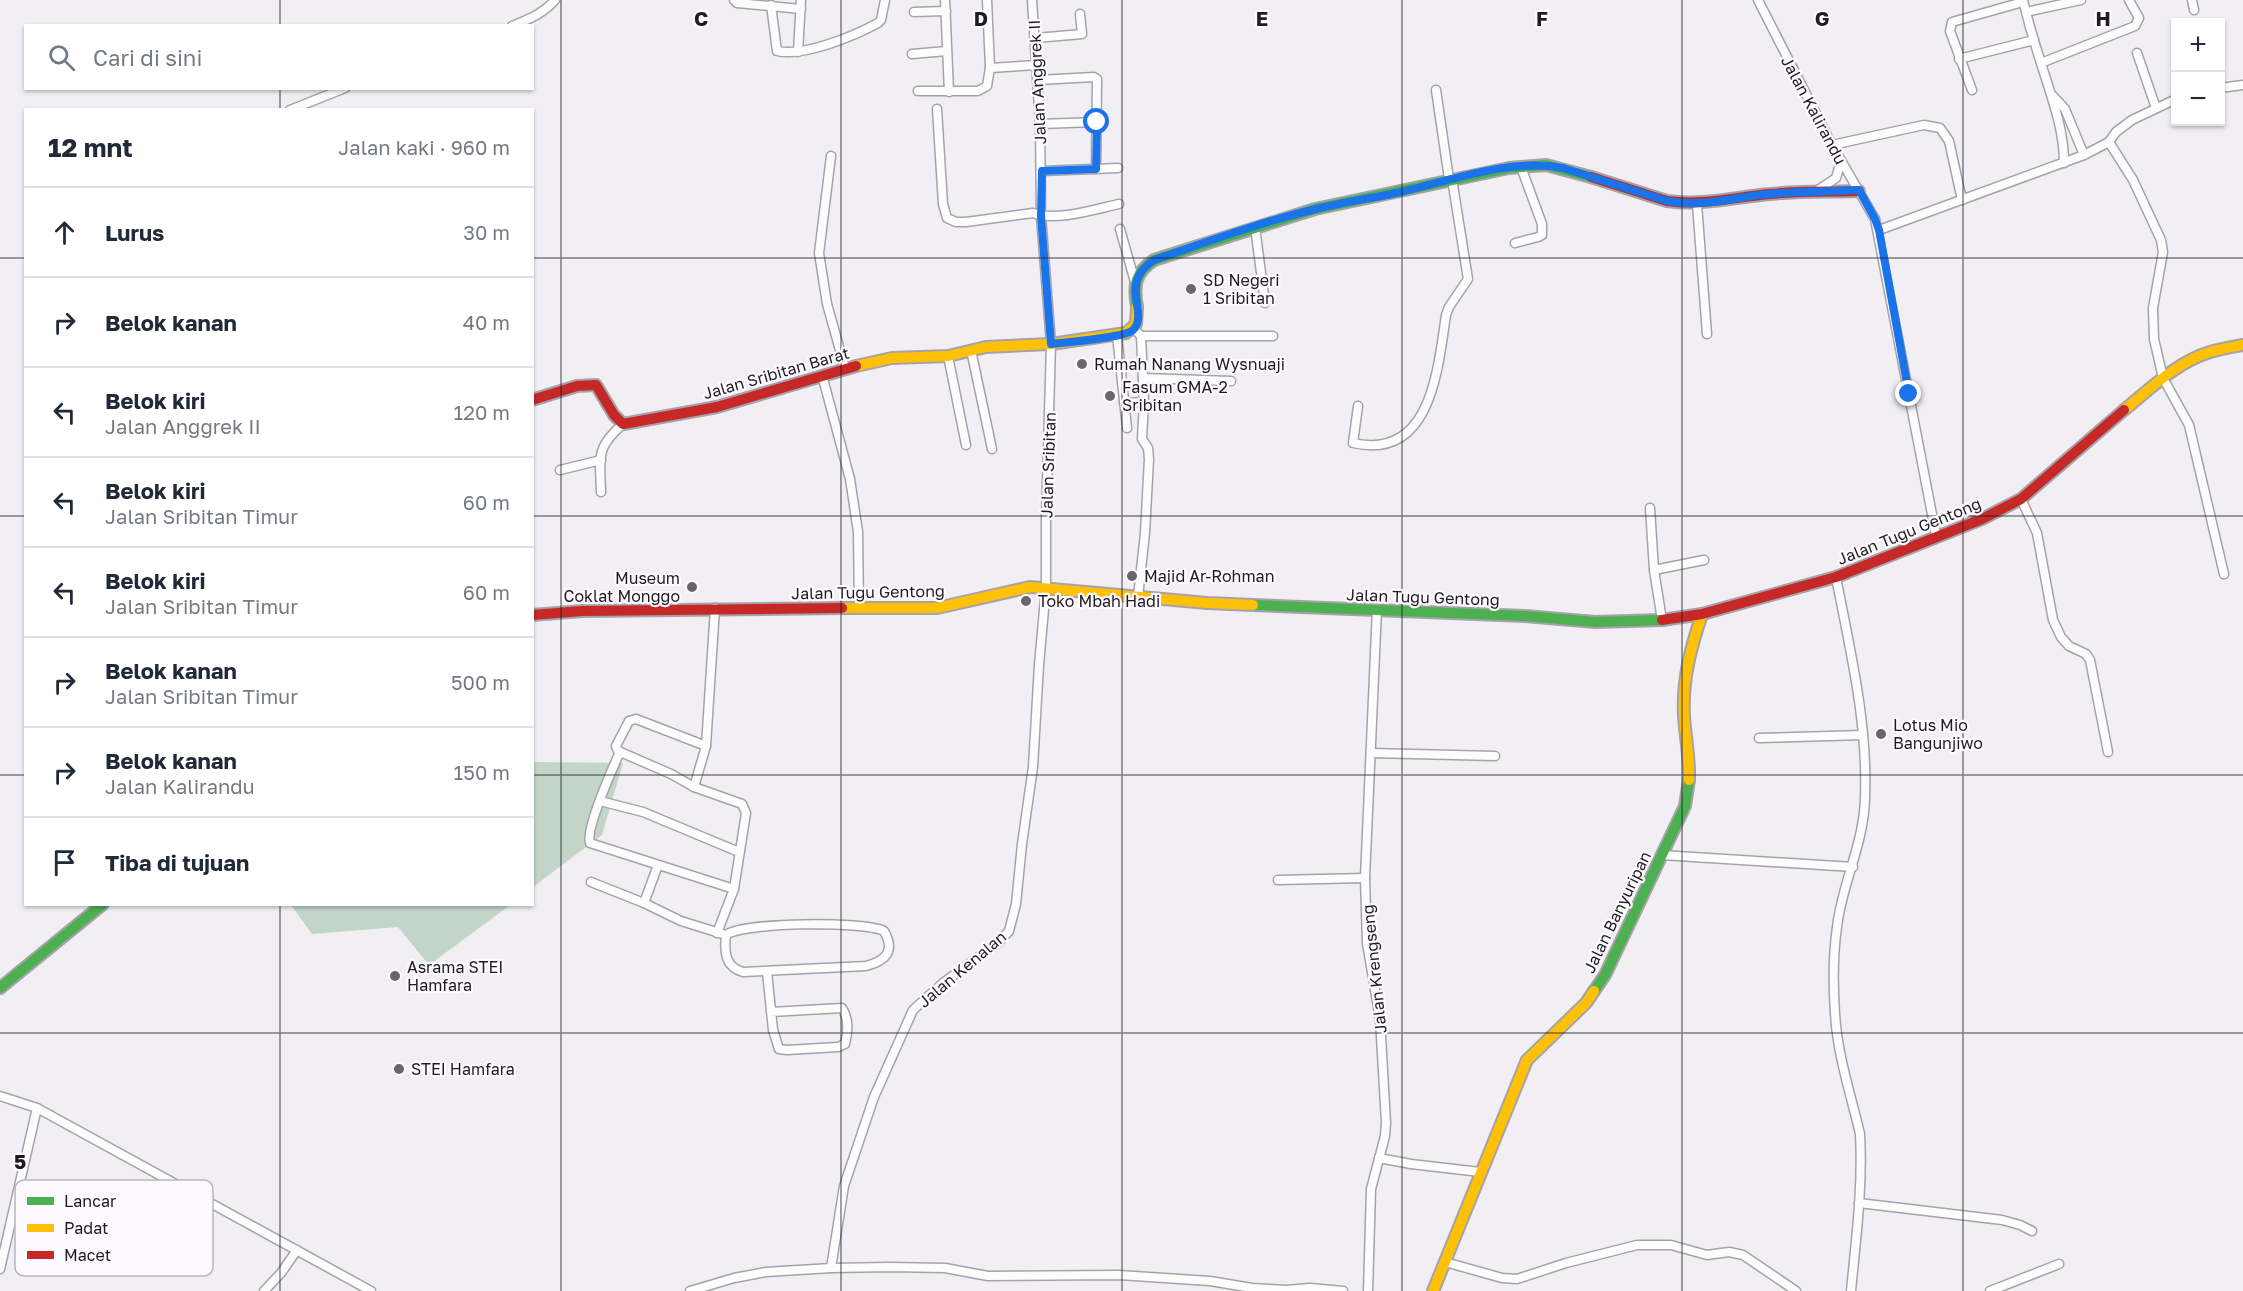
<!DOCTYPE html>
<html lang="id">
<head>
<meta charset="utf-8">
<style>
  body { margin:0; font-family:"Golos Text",sans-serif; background:#f6f6f7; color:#1f2937 }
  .controls { position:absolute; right:18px; top:18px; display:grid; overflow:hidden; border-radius:0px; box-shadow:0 2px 4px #0004 }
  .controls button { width:54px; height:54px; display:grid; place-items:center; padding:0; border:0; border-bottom:2px solid #e0e1e3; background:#fff; color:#1f2937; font:30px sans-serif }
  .stop { position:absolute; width:18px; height:18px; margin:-14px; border:4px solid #1a73e8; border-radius:50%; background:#fff }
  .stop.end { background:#1a73e8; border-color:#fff; box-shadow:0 2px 6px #0008 }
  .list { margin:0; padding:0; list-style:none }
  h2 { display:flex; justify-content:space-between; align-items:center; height:78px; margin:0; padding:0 24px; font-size:26px }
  h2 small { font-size:20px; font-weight:400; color:#747a83 }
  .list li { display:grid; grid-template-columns:39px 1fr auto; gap:18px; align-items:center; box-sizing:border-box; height:90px; padding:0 24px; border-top:2px solid #e0e1e3 }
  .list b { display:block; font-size:22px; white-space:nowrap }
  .list p { margin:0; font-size:20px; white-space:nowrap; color:#747a83 }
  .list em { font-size:20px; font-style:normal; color:#747a83 }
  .icon { flex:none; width:33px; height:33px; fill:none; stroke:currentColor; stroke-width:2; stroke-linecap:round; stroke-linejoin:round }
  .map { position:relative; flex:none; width:2243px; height:1291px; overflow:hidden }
  .search { position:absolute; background:#fff; box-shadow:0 2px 4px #0004; left:24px; top:24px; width:510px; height:66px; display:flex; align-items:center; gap:15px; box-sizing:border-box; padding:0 21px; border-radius:0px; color:#747a83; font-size:22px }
  .panel { position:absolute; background:#fff; box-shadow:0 2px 4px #0004; left:24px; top:108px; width:510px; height:798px; border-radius:0px }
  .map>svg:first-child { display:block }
  .forest { fill:#c3d4c8 }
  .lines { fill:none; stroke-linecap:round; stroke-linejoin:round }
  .street-casing { stroke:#a6a3a8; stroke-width:11 }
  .fast-casing { stroke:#a6a3a8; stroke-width:14 }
  .slow-casing { stroke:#a6a3a8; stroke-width:14 }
  .jam-casing { stroke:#a6a3a8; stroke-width:14 }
  .street { stroke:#fdfcfd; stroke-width:8 }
  .fast { stroke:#4caf50; stroke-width:10 }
  .slow { stroke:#ffc107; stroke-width:10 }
  .jam { stroke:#c62828; stroke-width:10 }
  .route { stroke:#1a73e8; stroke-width:8 }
  .grid { fill:none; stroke:#1e1c21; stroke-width:1.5; stroke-opacity:0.55 }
  .poi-dot { fill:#68666b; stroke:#fcf9ff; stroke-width:2 }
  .labels { text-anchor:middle; stroke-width:4.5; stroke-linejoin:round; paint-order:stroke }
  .street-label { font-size:16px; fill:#1e1c21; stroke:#fcf9ff }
  .poi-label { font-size:16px; fill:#1e1c21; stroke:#fcf9ff; text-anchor:start }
  .key { fill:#fcf9ff; stroke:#b9b7bc; stroke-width:1.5 }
  .key-label { font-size:16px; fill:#1e1c21 }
  .grid-label { font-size:20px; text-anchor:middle; font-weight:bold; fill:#1e1c21; stroke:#fcf9ff; stroke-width:4.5; stroke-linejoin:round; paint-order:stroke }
</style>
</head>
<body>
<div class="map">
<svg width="2243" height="1291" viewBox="0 0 2243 1291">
  <rect width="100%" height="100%" fill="#f1eef4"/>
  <g class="forest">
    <path d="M 533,762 L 623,763 L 602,835 L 533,887 Z"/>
    <path d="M 291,905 L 510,905 L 429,965 L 398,927 L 312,934 Z"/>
  </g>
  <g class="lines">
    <g class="street-casing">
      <g id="street">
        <path d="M 734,0 L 737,3 L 801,9"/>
        <path d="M 945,0 L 949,92"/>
        <path d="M 1758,0 L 1832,145 L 1875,219 L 1936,535"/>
        <path d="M 2023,0 C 2028,21 2034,42 2041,63 C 2051,96 2064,128 2064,163"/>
        <path d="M 2192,0 L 2194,10"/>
        <path d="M 771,5 L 777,51 C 804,57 854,36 878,23 L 881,20 L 885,0"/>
        <path d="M 914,12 L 946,11"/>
        <path d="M 2026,12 L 2081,0"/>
        <path d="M 512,26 C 529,19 543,14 555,0"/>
        <path d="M 1036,38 L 1082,34 L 1080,14"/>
        <path d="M 798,52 L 801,0"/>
        <path d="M 2137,53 L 2156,108"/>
        <path d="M 912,54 L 947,51"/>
        <path d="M 1959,59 L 2034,40"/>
        <path d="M 2041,63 L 2135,26 L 2139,18 L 2129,0"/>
        <path d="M 990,68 L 1037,65"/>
        <path d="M 1038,80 L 1094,77 L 1097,79 L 1096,169"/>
        <path d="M 2220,88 L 2243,85"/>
        <path d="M 1436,90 L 1449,179"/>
        <path d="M 1972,90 L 1950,31 L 1952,22 L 2023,2"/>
        <path d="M 918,91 L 978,91 L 987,86 L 990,68 L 987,0"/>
        <path d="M 2053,96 L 2065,109 L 2084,155"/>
        <path d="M 937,109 L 943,204 L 947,218 L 956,222 L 966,222 L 1033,213 C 1055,222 1096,209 1119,204"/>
        <path d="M 290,110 L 345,88"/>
        <path d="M 1040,124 L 1097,122"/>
        <path d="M 2109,142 L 2133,180 L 2161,240 L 2163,252 L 2153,308 L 2154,339 L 2163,378 L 2189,425 L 2224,574"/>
        <path d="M 1832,145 L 1924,125 L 1940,128 L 1949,141 L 1962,200"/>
        <path d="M 831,156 L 819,253 L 827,304 L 845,368"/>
        <path d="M 1042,171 L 1118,168"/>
        <path d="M 1815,192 L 1836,178 L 1841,161"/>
        <path d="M 1697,204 L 1707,334"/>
        <path d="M 1255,227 L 1265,303"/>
        <path d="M 1120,229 L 1135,282"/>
        <path d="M 1879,230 L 2084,155 L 2109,142 L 2116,132 L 2132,120 L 2176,99"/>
        <path d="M 1515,243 L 1538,237 L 1542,235 L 1542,224 L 1521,167"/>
        <path d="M 1134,329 L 1141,336 L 1144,402 L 1142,439 L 1148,448 L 1149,459 L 1145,533 L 1138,597"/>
        <path d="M 1117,335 L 1127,428"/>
        <path d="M 1141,336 L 1273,336"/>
        <path d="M 971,350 L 992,449"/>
        <path d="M 948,356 L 966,445"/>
        <path d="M 822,375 L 850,479 L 858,532 L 859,607"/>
        <path d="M 1143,378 L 1231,381"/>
        <path d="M 1124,403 L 1144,402"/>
        <path d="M 1358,406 L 1353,443 C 1432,461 1438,367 1446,315 L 1449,307 L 1468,279 L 1452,179"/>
        <path d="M 560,470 L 601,460"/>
        <path d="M 601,492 C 600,458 595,448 623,424"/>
        <path d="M 2021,499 L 2037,533 L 2053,620 L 2061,637 L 2069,646 L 2086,654 L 2090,660 L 2108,752"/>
        <path d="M 1650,508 L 1654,570 L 1662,620"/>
        <path d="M 1654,570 L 1704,560"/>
        <path d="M 1836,577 C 1850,650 1868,723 1865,798 C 1864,844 1842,883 1837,927 C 1833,955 1833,985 1835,1013 C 1837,1054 1851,1095 1860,1134 C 1863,1186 1856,1239 1851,1291"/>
        <path d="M 715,608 L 706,746 L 694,787 L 742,804 L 746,813 L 734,889 L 717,933"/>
        <path d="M 1759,738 L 1863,735"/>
        <path d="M 620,752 C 613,767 585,830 590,843 L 734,889"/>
        <path d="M 1371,753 L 1495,756"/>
        <path d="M 694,787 L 671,774 L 618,751 L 616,746 L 629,721 L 636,719 L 706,746"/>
        <path d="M 600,801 L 643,812 L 739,852"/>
        <path d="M 1662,855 L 1853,867"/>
        <path d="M 1278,880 L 1365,878"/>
        <path d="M 591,882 L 644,903 L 681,921 L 726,935 C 742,922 864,921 884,931 C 896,952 885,961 866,966 L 743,972 C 725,967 724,952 726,935"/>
        <path d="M 644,903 L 658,865"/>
        <path d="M 767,972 L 773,1030 L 779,1049 L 787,1050 L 838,1047 L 845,1044 C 848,1033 849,1018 842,1008 L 771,1012"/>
        <path d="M 0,1096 L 37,1108 L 371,1291"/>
        <path d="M 1379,1158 L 1411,1164 L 1480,1172"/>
        <path d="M 1859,1203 L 2002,1220 L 2020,1225 L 2032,1231"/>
        <path d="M 1445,1262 L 1502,1278 L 1517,1279 L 1566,1263 L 1637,1245 L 1671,1245 L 1707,1255 L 1729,1252 L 1743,1255 L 1796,1291"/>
        <path d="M 831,1268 L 844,1186 L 874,1097 L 913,1010 L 943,983 L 999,942 L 1009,931 L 1016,904 L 1022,844 L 1033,767 L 1039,665 L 1046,587 L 1046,518 L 1051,344 L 1041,216 L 1040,124 L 1032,0"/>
        <path d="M 0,1269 L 37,1108"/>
        <path d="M 264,1291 L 281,1273 L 297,1250"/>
        <path d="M 690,1291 L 734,1278 L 766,1272 L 831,1268 L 890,1267 L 945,1268 L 988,1276 L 1119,1275 L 1210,1281 L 1252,1288 L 1286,1290 L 1310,1288 L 1343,1291"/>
        <path d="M 1368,1291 L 1371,1189 L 1385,1136 L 1386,1123 L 1380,1019 L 1367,943 L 1365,878 L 1377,609"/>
        <path d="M 1990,1291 L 2059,1264"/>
      </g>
    </g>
    <g class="fast-casing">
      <g id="fast">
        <path d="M 1137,307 C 1133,285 1135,273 1154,260 L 1315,209 L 1509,168 L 1546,165 L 1591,177"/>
        <path d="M 1253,605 L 1525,616 L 1595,622 L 1662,620"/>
        <path d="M 0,988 L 103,904"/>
        <path d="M 1594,991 L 1605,975 L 1685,806 L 1689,780"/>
      </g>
    </g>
    <g class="slow-casing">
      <g id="slow">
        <path d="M 856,366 L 892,358 L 948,356 L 986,347 L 1051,344 L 1126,333 L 1136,324 L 1137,307"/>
        <path d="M 2124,410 C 2150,389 2177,362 2210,352 C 2221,349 2232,347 2243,345"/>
        <path d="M 842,608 L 937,608 L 1030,587 L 1207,603 L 1253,605"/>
        <path d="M 1689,780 C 1690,758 1685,736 1684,715 C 1682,680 1691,647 1702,614"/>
        <path d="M 1433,1291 L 1527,1060 L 1586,1003 L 1594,991"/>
      </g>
    </g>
    <g class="jam-casing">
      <g id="jam">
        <path d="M 1591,177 L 1667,201 C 1702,206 1735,197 1770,194 C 1799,191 1829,192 1859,191"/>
        <path d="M 532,400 L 577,386 L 596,385 L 614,415 L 623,424 L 717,407 L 856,366"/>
        <path d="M 532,615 L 582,611 L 842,608"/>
        <path d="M 1662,620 L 1702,614 L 1836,577 L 1982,519 L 2021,499 L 2124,410"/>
      </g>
    </g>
    <use href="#street" class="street"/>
    <use href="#fast" class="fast"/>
    <use href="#slow" class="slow"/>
    <use href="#jam" class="jam"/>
  </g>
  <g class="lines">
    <path class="route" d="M 1097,122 L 1096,169 L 1042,171 L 1041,216 L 1051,344 C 1066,342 1124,338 1133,330 C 1150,313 1117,284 1154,260 C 1207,242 1261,222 1316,209 C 1344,202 1373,198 1401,192 C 1452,180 1512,158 1563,168 L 1667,201 C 1701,207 1727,199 1760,195 C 1792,191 1826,192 1859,190 L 1875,219 L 1879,230 L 1909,394"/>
  </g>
  <path class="grid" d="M 280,0 L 280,26M 561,0 L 561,1291M 841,0 L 841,1291M 1122,0 L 1122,1291M 1402,0 L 1402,1291M 1682,0 L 1682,1291M 1963,0 L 1963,1291M 280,88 L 280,110M 0,258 L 26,258M 532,258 L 2243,258M 0,516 L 26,516M 532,516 L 2243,516M 0,775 L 26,775M 532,775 L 2243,775M 280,904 L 280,1291M 0,1033 L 2243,1033"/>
  <g class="poi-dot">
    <circle cx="1191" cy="289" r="6"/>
    <circle cx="1082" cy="364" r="6"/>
    <circle cx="1110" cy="396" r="6"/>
    <circle cx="1132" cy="576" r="6"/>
    <circle cx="692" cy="587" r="6"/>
    <circle cx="1026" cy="601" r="6"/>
    <circle cx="1881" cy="734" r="6"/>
    <circle cx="395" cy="976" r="6"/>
    <circle cx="399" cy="1069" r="6"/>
  </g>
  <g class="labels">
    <g class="street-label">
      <text transform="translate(1037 82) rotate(-93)" y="6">Jalan Anggrek II</text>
      <text transform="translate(1814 110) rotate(62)" y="6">Jalan Kalirandu</text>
      <text transform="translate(776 373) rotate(-16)" y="6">Jalan Sribitan Barat</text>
      <text transform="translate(1048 465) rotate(-88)" y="6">Jalan Sribitan</text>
      <text transform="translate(1909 531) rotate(-22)" y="6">Jalan Tugu Gentong</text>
      <text transform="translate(868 592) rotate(-1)" y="6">Jalan Tugu Gentong</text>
      <text transform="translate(1423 597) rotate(2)" y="6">Jalan Tugu Gentong</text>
      <text transform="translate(1617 912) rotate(-64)" y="6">Jalan Banyuripan</text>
      <text transform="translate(962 969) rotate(-40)" y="6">Jalan Kenalan</text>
      <text transform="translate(1374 969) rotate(-96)" y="6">Jalan Krengseng</text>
    </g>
    <g class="poi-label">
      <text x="1203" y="286">SD Negeri<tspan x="1203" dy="18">1 Sribitan</tspan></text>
      <text x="1094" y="370">Rumah Nanang Wysnuaji</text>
      <text x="1122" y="393">Fasum GMA-2<tspan x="1122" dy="18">Sribitan</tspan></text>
      <text x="1144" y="582">Majid Ar-Rohman</text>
      <text x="680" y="584" text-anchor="end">Museum<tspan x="680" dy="18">Coklat Monggo</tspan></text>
      <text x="1038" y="607">Toko Mbah Hadi</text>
      <text x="1893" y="731">Lotus Mio<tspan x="1893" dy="18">Bangunjiwo</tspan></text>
      <text x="407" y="973">Asrama STEI<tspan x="407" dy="18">Hamfara</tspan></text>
      <text x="411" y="1075">STEI Hamfara</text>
    </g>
  </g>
  <rect x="15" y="1180" width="198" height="96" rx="9" class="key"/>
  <rect x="27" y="1197" width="27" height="8" fill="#4caf50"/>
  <rect x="27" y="1224" width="27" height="8" fill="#ffc107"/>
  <rect x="27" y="1251" width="27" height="8" fill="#c62828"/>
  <g class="key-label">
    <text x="64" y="1207">Lancar</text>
    <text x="64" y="1234">Padat</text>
    <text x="64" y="1261">Macet</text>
  </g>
  <g class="grid-label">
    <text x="701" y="26">C</text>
    <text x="981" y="26">D</text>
    <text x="1262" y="26">E</text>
    <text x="1542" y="26">F</text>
    <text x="1822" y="26">G</text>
    <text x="2103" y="26">H</text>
    <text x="20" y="1169">5</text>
  </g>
</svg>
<div class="controls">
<button>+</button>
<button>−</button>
</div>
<div class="stop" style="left:1097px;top:122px"></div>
<div class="stop end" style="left:1909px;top:394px"></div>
<div class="search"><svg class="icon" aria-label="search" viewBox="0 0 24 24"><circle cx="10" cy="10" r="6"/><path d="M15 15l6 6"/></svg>Cari di sini</div>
<section class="panel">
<h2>12 mnt<small>Jalan kaki · 960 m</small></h2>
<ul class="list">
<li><svg class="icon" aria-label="ahead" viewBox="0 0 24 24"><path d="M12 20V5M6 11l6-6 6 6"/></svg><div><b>Lurus</b></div><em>30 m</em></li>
<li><svg class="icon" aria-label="right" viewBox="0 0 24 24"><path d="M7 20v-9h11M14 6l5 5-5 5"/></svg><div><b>Belok kanan</b></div><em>40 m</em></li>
<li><svg class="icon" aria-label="left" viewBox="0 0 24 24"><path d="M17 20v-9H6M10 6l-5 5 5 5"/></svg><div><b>Belok kiri</b><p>Jalan Anggrek II</p></div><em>120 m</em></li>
<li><svg class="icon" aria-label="left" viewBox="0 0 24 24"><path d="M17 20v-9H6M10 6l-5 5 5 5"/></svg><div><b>Belok kiri</b><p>Jalan Sribitan Timur</p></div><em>60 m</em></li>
<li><svg class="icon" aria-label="left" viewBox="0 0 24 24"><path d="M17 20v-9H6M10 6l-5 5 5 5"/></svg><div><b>Belok kiri</b><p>Jalan Sribitan Timur</p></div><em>60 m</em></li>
<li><svg class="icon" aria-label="right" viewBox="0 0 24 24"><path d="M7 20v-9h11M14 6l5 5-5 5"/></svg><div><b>Belok kanan</b><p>Jalan Sribitan Timur</p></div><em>500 m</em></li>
<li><svg class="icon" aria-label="right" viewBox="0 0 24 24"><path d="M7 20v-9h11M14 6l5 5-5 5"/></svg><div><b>Belok kanan</b><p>Jalan Kalirandu</p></div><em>150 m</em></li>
<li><svg class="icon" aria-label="arrive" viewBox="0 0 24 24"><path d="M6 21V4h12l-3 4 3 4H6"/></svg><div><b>Tiba di tujuan</b></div></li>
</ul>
</section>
</div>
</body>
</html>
